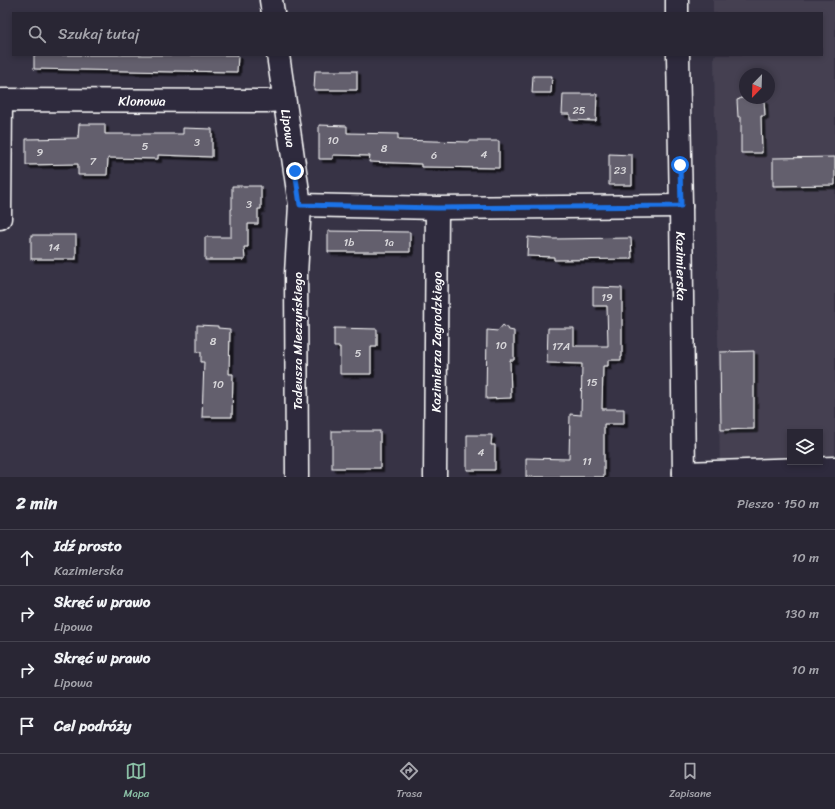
<!DOCTYPE html>
<html lang="pl">
<head>
<meta charset="utf-8">
<style>
  body { margin:0; font-family:Sriracha,sans-serif; background:#312e3c; color:#f1f3f6 }
  .controls { position:absolute; right:12px; bottom:12px; display:grid; overflow:hidden; border-radius:0px; box-shadow:0 2px 6px #0003 }
  .controls button { width:36px; height:36px; display:grid; place-items:center; padding:0; border:0; border-bottom:1px solid #45434f; background:#292634; color:#f1f3f6; font:20px sans-serif }
  .compass { position:absolute; left:739px; top:68px; width:36px; height:36px; border-radius:50%; background:#292634; box-shadow:0 2px 6px #0003; rotate:203deg }
  .stop { position:absolute; width:12px; height:12px; margin:-9px; border:3px solid #1a73e8; border-radius:50%; background:#fff }
  .stop.end { background:#1a73e8; border-color:#fff; box-shadow:0 1px 4px #0008 }
  .list { margin:0; padding:0; list-style:none }
  h2 { display:flex; justify-content:space-between; align-items:center; height:52px; margin:0; padding:0 16px; font-size:17px }
  h2 small { font-size:13px; font-weight:400; color:#a5a5ac }
  .list li { display:grid; grid-template-columns:26px 1fr auto; gap:12px; align-items:center; box-sizing:border-box; height:56px; padding:0 16px; border-top:1px solid #45434f }
  .list b { display:block; font-size:15px; white-space:nowrap }
  .list p { margin:0; font-size:13px; white-space:nowrap; color:#a5a5ac }
  .list em { font-size:13px; font-style:normal; color:#a5a5ac }
  .icon { flex:none; width:22px; height:22px; fill:none; stroke:currentColor; stroke-width:2; stroke-linecap:round; stroke-linejoin:round }
  .map { position:relative; flex:none; width:835px; height:477px; overflow:hidden }
  .search { position:absolute; background:#292634; box-shadow:0 2px 6px #0003; left:12px; right:12px; top:12px; height:44px; display:flex; align-items:center; gap:10px; box-sizing:border-box; padding:0 14px; border-radius:0px; color:#a5a5ac; font-size:15px }
  .sheet { height:276px; background:#292634 }
  nav { display:flex; justify-content:space-around; align-items:center; box-sizing:border-box; height:56px; border-top:1px solid #45434f; background:#292634; font-size:11px; color:#a5a5ac }
  nav a { display:grid; justify-items:center; gap:2px }
  nav .on { color:#8abfa5 }
  .map>svg:first-child { display:block }
  .built { fill:#444051; fill-rule:evenodd }
  .building { fill:#635f6d; stroke:#fff; filter:url(#shadow) }
  .lines { fill:none; stroke-linecap:round; stroke-linejoin:round }
  .minor-casing { stroke:#fff; stroke-width:25 }
  .major-casing { stroke:#fff; stroke-width:25 }
  .minor { stroke:#2f2a3d; stroke-width:22 }
  .major { stroke:#2f2a3d; stroke-width:22 }
  .route { stroke:#1a73e8; stroke-width:5 }
  .labels { text-anchor:middle; stroke-width:4; stroke-linejoin:round; paint-order:stroke }
  .number-label { font-size:11px; fill:#d8d7da }
  .street-label { font-size:13px; fill:#fff; stroke:#2f2a3d }
</style>
</head>
<body>
<div class="map">
<svg width="835" height="477" viewBox="0 0 835 477">
  <defs>
    <filter id="shadow"><feDropShadow dx="3.5" dy="3.5" stdDeviation="0" flood-color="#0009"/></filter>
  </defs>
  <rect width="100%" height="100%" fill="#373345"/>
  <filter id="ink" filterUnits="userSpaceOnUse"><feTurbulence type="fractalNoise" baseFrequency=".025" numOctaves="2"/><feDisplacementMap in="SourceGraphic" scale="8" xChannelSelector="R" yChannelSelector="G"/><feConvolveMatrix kernelMatrix="1 2 1 2 8 2 1 2 1" color-interpolation-filters="sRGB"/></filter>
  <g filter="url(#ink)">
    <path class="built" d="M 713,0 L 835,0 L 835,477 L 720,477 L 714,55 L 822,55 L 822,13 L 713,13 ZM 745,74 L 769,74 L 769,98 L 745,98 ZM 790,432 L 820,432 L 820,462 L 790,462 Z"/>
    <g class="building">
      <path d="M 34,55 L 238,55 L 237,72 L 174,71 L 174,72 L 34,69 Z"/>
      <path d="M 315,71 L 357,71 L 357,90 L 314,90 Z"/>
      <path d="M 533,76 L 552,76 L 551,93 L 532,93 Z"/>
      <path d="M 563,94 L 597,94 L 596,121 L 570,120 L 570,114 L 562,114 Z"/>
      <path d="M 740,98 L 761,98 L 761,99 L 764,99 L 765,116 L 761,116 L 762,153 L 741,153 L 741,117 L 738,117 L 737,100 L 740,99 Z"/>
      <path d="M 79,124 L 105,124 L 105,134 L 183,134 L 183,128 L 212,129 L 212,157 L 158,155 L 158,159 L 108,158 L 107,175 L 78,175 L 78,164 L 26,165 L 26,139 L 78,138 Z"/>
      <path d="M 319,125 L 347,126 L 347,133 L 398,134 L 398,140 L 469,142 L 469,141 L 499,141 L 499,168 L 421,167 L 421,164 L 369,162 L 370,156 L 333,155 L 333,159 L 319,159 Z"/>
      <path d="M 609,154 L 632,155 L 632,185 L 609,185 Z"/>
      <path d="M 835,157 L 835,185 L 773,186 L 773,158 Z"/>
      <path d="M 232,186 L 261,186 L 261,209 L 258,209 L 258,224 L 248,224 L 248,247 L 244,247 L 245,260 L 205,260 L 205,237 L 231,237 L 231,209 L 232,209 Z"/>
      <path d="M 328,231 L 410,232 L 410,252 L 328,252 Z"/>
      <rect x="31" y="235" width="45" height="24"/>
      <path d="M 528,237 L 553,239 L 631,238 L 632,259 L 554,260 L 554,257 L 527,256 Z"/>
      <path d="M 593,287 L 622,288 L 622,357 L 621,357 L 621,360 L 608,360 L 608,366 L 603,366 L 602,409 L 624,409 L 624,424 L 604,424 L 604,477 L 526,477 L 526,458 L 569,459 L 570,414 L 581,415 L 582,364 L 547,363 L 548,328 L 574,328 L 574,346 L 608,346 L 607,306 L 593,306 Z"/>
      <path d="M 197,325 L 218,326 L 218,328 L 230,329 L 229,374 L 233,374 L 232,417 L 202,417 L 204,362 L 201,362 L 201,352 L 197,352 Z"/>
      <path d="M 503,325 L 509,330 L 514,331 L 514,360 L 510,360 L 511,398 L 486,399 L 487,330 L 498,331 Z"/>
      <path d="M 334,328 L 377,329 L 377,347 L 371,347 L 371,374 L 340,374 L 340,347 L 334,347 Z"/>
      <path d="M 754,351 L 754,429 L 721,430 L 720,352 Z"/>
      <rect x="332" y="431" width="48" height="37"/>
      <path d="M 467,435 L 492,435 L 491,445 L 495,445 L 495,470 L 467,470 Z"/>
    </g>
    <g class="lines">
      <g class="minor-casing">
        <g id="minor">
          <path d="M 271,0 L 273,13"/>
          <path id="s1" d="M 278,55 L 300,205 L 437,208 L 681,206"/>
          <path id="s2" d="M 0,218 L 1,100 L 267,101 L 283,100"/>
          <path d="M 684,473 L 835,468"/>
          <path d="M 297,477 L 296,274 L 300,205"/>
          <path id="s3" d="M 435,477 L 437,208"/>
        </g>
      </g>
      <g class="major-casing">
        <g id="major">
          <path d="M 677,0 L 677,13"/>
          <path id="s4" d="M 678,55 L 681,206 L 684,477"/>
        </g>
      </g>
      <use href="#minor" class="minor"/>
      <use href="#major" class="major"/>
    </g>
  </g>
  <g class="lines" filter="url(#ink)">
    <path class="route" d="M 295,171 L 300,205 L 437,208 L 681,206 L 680,165"/>
  </g>
  <g class="labels">
    <g class="number-label">
      <text x="579" y="114">25</text>
      <text x="333" y="144">10</text>
      <text x="197" y="146">3</text>
      <text x="145" y="150">5</text>
      <text x="384" y="152">8</text>
      <text x="40" y="156">9</text>
      <text x="484" y="158">4</text>
      <text x="434" y="159">6</text>
      <text x="93" y="165">7</text>
      <text x="620" y="174">23</text>
      <text x="249" y="208">3</text>
      <text x="349" y="246">1b</text>
      <text x="389" y="246">1a</text>
      <text x="54" y="251">14</text>
      <text x="607" y="301">19</text>
      <text x="213" y="345">8</text>
      <text x="501" y="349">10</text>
      <text x="561" y="350">17A</text>
      <text x="358" y="357">5</text>
      <text x="592" y="386">15</text>
      <text x="218" y="388">10</text>
      <text x="481" y="456">4</text>
      <text x="587" y="465">11</text>
    </g>
    <g class="street-label">
      <text dy="5" stroke="none"><textPath href="#s2" startOffset="259">Klonowa</textPath></text>
      <text dy="5" stroke="none"><textPath href="#s1" startOffset="74">Lipowa</textPath></text>
      <text dy="5" stroke="none"><textPath href="#s4" startOffset="211">Kazimierska</textPath></text>
      <text transform="translate(297 341) rotate(-90)" y="5">Tadeusza Mieczyńskiego</text>
      <text dy="5" stroke="none"><textPath href="#s3" startOffset="135">Kazimierza Zagrodzkiego</textPath></text>
    </g>
  </g>
</svg>
<div class="controls">
<button><svg class="icon" aria-label="layers" viewBox="0 0 24 24"><path d="M12 4l9 5-9 5-9-5zM3 14l9 5 9-5"/></svg></button>
</div>
<svg class="compass" viewBox="-18 -18 36 36"><path d="M0-13l5 13h-10z" fill="#e53935"/><path d="M0 13l5-13h-10z" fill="#a5a5ac"/></svg>
<div class="stop" style="left:680px;top:165px"></div>
<div class="stop end" style="left:295px;top:171px"></div>
<div class="search"><svg class="icon" aria-label="search" viewBox="0 0 24 24"><circle cx="10" cy="10" r="6"/><path d="M15 15l6 6"/></svg>Szukaj tutaj</div>
</div>
<section class="sheet">
<h2>2 min<small>Pieszo · 150 m</small></h2>
<ul class="list">
<li><svg class="icon" aria-label="ahead" viewBox="0 0 24 24"><path d="M12 20V5M6 11l6-6 6 6"/></svg><div><b>Idź prosto</b><p>Kazimierska</p></div><em>10 m</em></li>
<li><svg class="icon" aria-label="right" viewBox="0 0 24 24"><path d="M7 20v-9h11M14 6l5 5-5 5"/></svg><div><b>Skręć w prawo</b><p>Lipowa</p></div><em>130 m</em></li>
<li><svg class="icon" aria-label="right" viewBox="0 0 24 24"><path d="M7 20v-9h11M14 6l5 5-5 5"/></svg><div><b>Skręć w prawo</b><p>Lipowa</p></div><em>10 m</em></li>
<li><svg class="icon" aria-label="arrive" viewBox="0 0 24 24"><path d="M6 21V4h12l-3 4 3 4H6"/></svg><div><b>Cel podróży</b></div></li>
</ul>
</section>
<nav>
<a class="on"><svg class="icon" aria-label="map" viewBox="0 0 24 24"><path d="M3 6l6-2 6 2 6-2v14l-6 2-6-2-6 2zM9 4v14M15 6v14"/></svg>Mapa</a>
<a><svg class="icon" aria-label="directions" viewBox="0 0 24 24"><path d="M12 3l9 9-9 9-9-9zM9 14v-3h6M13 9l2 2-2 2"/></svg>Trasa</a>
<a><svg class="icon" aria-label="saved" viewBox="0 0 24 24"><path d="M7 4h10v16l-5-4-5 4z"/></svg>Zapisane</a>
</nav>
</body>
</html>
